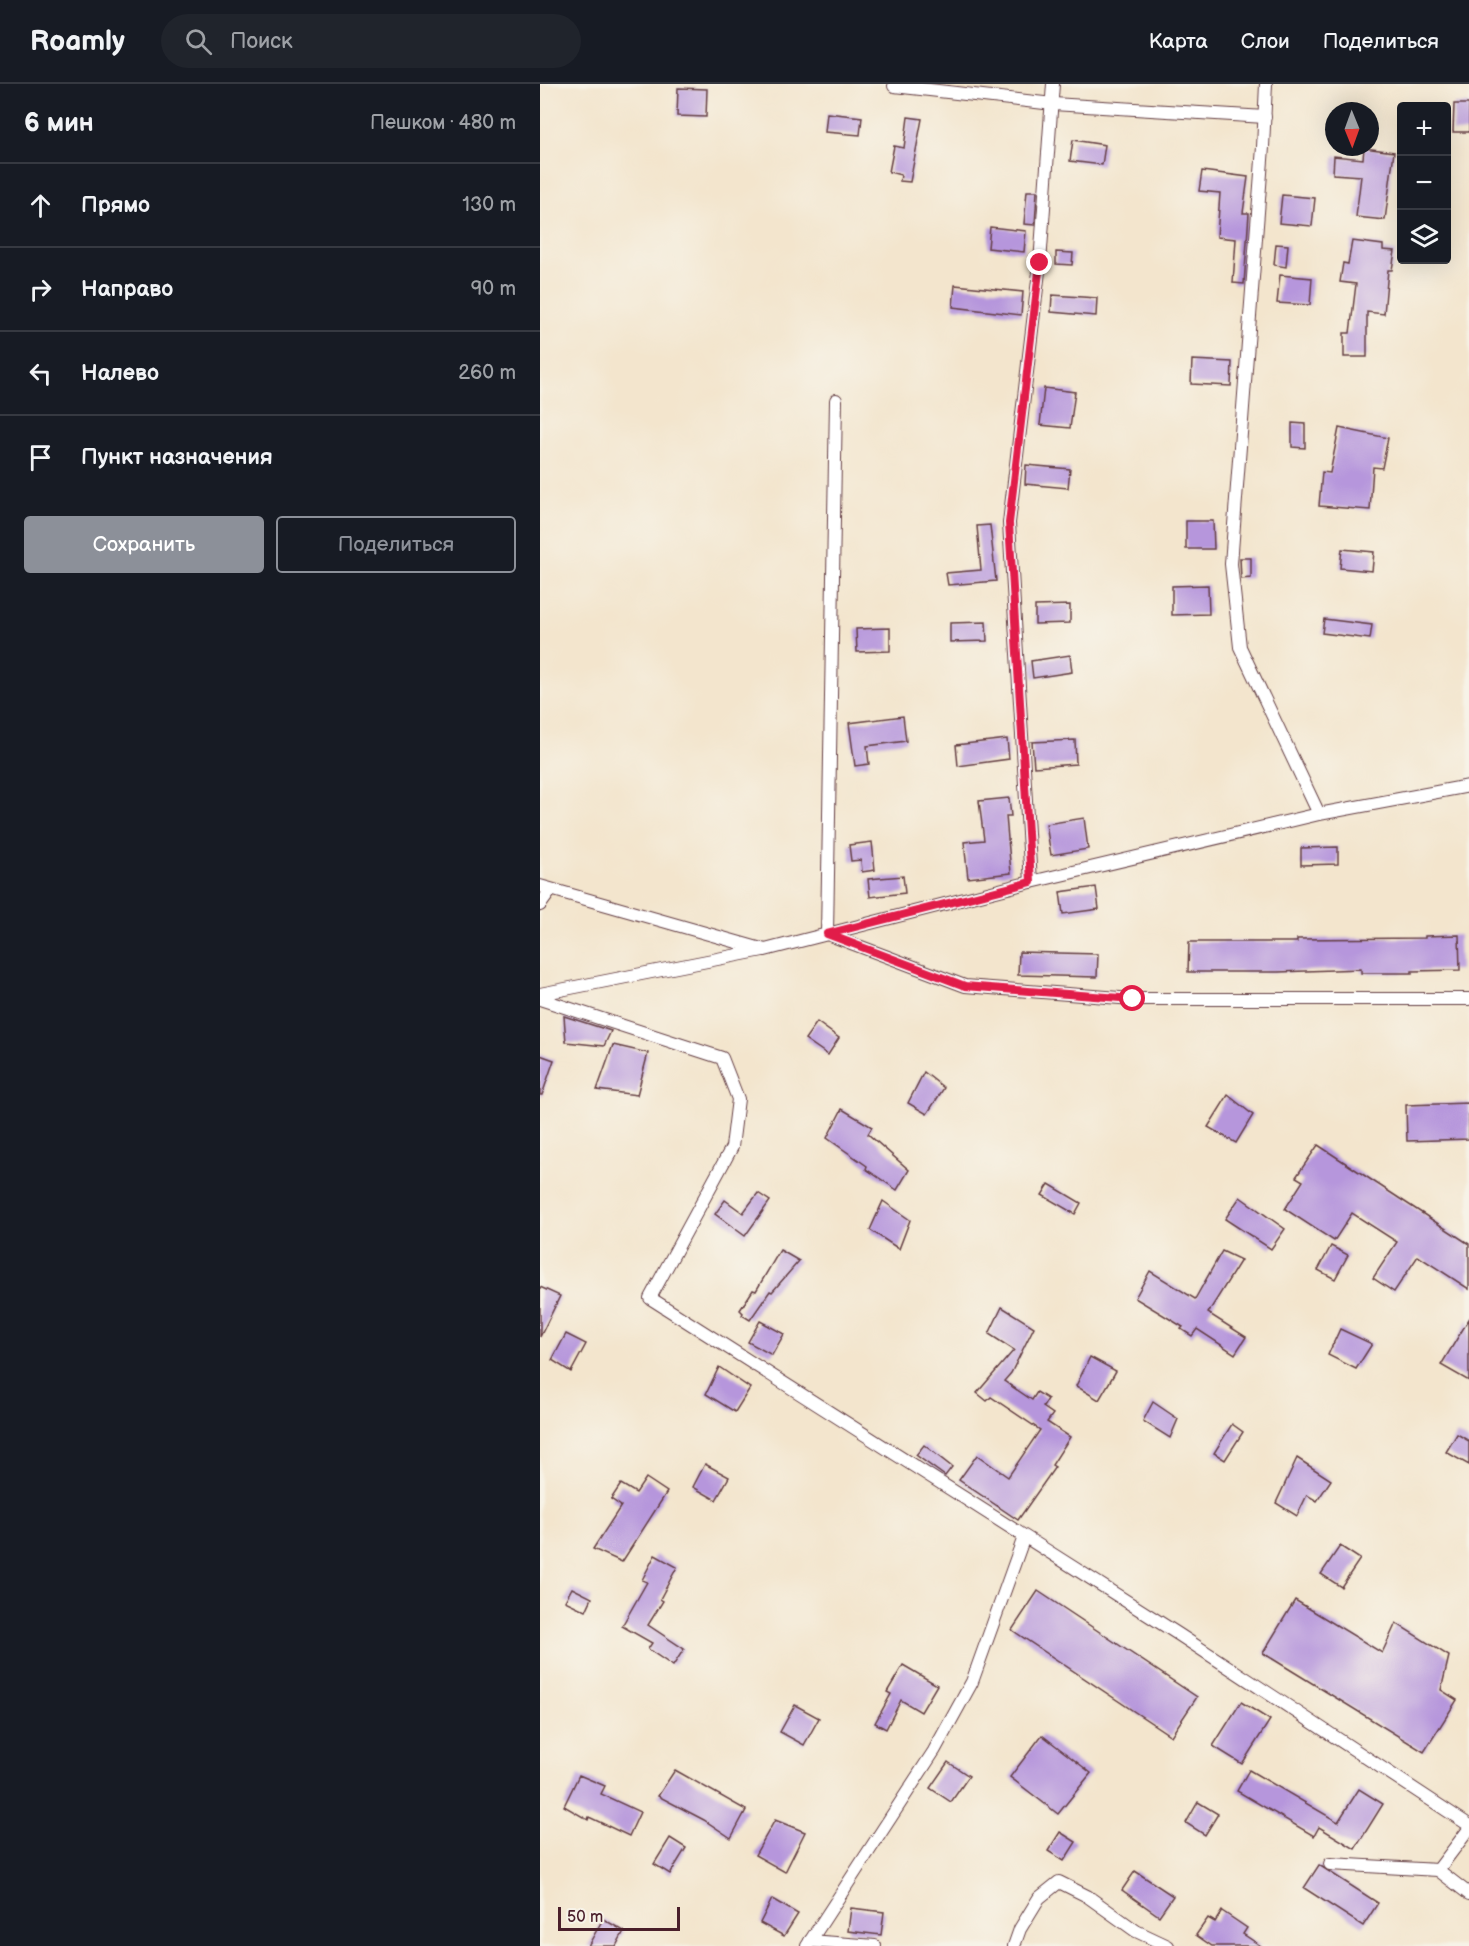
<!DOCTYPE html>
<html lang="ru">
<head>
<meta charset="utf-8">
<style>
  body { margin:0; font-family:"Balsamiq Sans",sans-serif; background:#20242c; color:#f1f3f6 }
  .controls { position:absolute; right:18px; top:18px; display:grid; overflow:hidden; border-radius:6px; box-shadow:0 6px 24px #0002 }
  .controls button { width:54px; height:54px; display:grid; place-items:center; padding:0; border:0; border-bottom:2px solid #363941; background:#171b24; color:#f1f3f6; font:30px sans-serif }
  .compass { position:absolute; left:785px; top:18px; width:54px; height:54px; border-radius:50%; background:#171b24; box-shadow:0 6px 24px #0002; rotate:179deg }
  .scale { position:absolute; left:18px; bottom:15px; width:122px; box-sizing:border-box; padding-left:6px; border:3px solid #4a1f2b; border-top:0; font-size:16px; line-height:21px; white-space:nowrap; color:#4a1f2b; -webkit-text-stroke:4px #f7f3e8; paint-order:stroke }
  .stop { position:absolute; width:18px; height:18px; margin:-14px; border:4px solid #e11d48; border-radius:50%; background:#fff }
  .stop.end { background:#e11d48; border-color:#fff; box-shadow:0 2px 6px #0008 }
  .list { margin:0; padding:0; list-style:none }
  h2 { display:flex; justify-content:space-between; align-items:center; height:78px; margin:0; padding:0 24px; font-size:26px }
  h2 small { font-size:20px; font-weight:400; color:#9ea1a6 }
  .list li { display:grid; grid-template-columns:39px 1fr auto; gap:18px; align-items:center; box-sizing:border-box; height:84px; padding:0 24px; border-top:2px solid #363941 }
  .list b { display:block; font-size:22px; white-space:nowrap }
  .list em { font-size:20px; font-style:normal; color:#9ea1a6 }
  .actions { display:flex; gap:12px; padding:18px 24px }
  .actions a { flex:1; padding:14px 0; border:2px solid #8c9099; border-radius:6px; text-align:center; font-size:21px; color:#8c9099 }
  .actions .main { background:#8c9099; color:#fff }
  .icon { flex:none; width:33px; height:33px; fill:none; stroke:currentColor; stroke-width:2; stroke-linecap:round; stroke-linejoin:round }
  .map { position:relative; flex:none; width:929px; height:1862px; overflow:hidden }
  header { display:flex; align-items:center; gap:36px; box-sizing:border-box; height:84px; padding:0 30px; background:#171b24; border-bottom:2px solid #363941 }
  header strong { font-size:28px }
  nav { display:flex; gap:33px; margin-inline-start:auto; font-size:21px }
  .search { width:420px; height:54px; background:#20242c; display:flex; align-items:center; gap:15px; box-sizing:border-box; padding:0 21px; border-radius:33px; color:#9ea1a6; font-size:22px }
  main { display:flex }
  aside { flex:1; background:#171b24 }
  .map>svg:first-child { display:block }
  .building { fill:#b696dc }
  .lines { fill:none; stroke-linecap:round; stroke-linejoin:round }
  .minor-casing { stroke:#633d43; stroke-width:14 }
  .minor { stroke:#fff; stroke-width:12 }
  .route { stroke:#e11d48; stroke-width:8 }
</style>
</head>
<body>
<header>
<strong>Roamly</strong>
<div class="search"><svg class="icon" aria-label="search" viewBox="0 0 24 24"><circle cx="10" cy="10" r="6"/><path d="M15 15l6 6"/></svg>Поиск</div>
<nav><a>Карта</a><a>Слои</a><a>Поделиться</a></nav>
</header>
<main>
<aside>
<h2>6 мин<small>Пешком · 480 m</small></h2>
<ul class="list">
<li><svg class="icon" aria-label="ahead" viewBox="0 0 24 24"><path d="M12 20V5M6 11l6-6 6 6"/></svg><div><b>Прямо</b></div><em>130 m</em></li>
<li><svg class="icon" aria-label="right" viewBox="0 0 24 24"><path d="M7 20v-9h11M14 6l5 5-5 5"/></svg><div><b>Направо</b></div><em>90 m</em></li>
<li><svg class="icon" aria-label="left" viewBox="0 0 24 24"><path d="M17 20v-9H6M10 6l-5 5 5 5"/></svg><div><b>Налево</b></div><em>260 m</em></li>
<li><svg class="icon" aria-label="arrive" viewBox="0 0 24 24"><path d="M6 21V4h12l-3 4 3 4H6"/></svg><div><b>Пункт назначения</b></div></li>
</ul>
<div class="actions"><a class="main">Сохранить</a><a>Поделиться</a></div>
</aside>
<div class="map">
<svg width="929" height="1862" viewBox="0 0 929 1862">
  <rect width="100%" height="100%" fill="#f7f3e8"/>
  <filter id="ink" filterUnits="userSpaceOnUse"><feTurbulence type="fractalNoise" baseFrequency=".0167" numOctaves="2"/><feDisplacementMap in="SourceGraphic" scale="12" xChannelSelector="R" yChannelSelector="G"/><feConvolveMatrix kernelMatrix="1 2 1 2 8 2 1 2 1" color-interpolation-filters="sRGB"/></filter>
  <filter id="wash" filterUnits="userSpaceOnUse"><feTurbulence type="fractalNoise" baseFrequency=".008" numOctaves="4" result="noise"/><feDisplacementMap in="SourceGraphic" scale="24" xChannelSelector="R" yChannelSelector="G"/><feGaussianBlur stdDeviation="1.35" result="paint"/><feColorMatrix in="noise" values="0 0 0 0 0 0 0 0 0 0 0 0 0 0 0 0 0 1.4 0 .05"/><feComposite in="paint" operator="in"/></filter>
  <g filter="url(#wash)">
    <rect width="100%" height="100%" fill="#f3e5cd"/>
    <g id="blocks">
      <g class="building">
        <path d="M 138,4 L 167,5 L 166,33 L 137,32 Z"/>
        <path d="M 914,20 L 929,20 L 929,48 L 913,48 Z"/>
        <path d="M 287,29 L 322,33 L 320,51 L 285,48 Z"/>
        <path d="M 368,33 L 382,35 L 370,98 L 360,97 L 361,91 L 349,88 L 354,62 L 364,64 Z"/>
        <path d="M 533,56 L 565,61 L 562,81 L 530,77 Z"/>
        <path d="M 824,64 L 854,68 L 845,136 L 816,133 L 821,92 L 793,90 L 794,72 L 823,75 Z"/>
        <path d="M 662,87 L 708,93 L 703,129 L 709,129 L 704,200 L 693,199 L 696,155 L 677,153 L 680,109 L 659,107 Z"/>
        <path d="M 487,107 L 497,107 L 495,141 L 484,140 Z"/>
        <path d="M 742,111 L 775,114 L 772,142 L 739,139 Z"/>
        <path d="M 450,143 L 486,147 L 484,168 L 448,164 Z"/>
        <path d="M 812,157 L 843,161 L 843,166 L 855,167 L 852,186 L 848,186 L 844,230 L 827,228 L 827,273 L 804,273 L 804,249 L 810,249 L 816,200 L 800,198 L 803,179 L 808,180 Z"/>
        <path d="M 736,160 L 748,161 L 746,183 L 734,181 Z"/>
        <path d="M 516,168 L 533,169 L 532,181 L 516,180 Z"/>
        <path d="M 740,191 L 772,194 L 770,221 L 737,219 Z"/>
        <path d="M 415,201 L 483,208 L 481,231 L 413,223 Z"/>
        <path d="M 512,211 L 557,214 L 556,232 L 511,228 Z"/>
        <path d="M 652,276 L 692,278 L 691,302 L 651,300 Z"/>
        <path d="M 504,304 L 535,308 L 530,344 L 500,341 Z"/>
        <path d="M 752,339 L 765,340 L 765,364 L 752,363 Z"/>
        <path d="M 799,344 L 848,354 L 842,384 L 833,383 L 830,426 L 779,422 L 782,388 L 790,389 Z"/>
        <path d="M 486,381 L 530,385 L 528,404 L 485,400 Z"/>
        <path d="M 646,437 L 673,437 L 674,465 L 646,465 Z"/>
        <path d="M 450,441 L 456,497 L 408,501 L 406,489 L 441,486 L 437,442 Z"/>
        <path d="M 802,465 L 834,468 L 832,487 L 800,484 Z"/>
        <path d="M 700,474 L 711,474 L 711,494 L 701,495 Z"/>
        <path d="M 668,501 L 669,530 L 632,531 L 632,502 Z"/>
        <path d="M 530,521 L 530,539 L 495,540 L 495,522 Z"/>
        <path d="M 784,535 L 832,541 L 830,555 L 782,549 Z"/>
        <path d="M 446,538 L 447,557 L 410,558 L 410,539 Z"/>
        <path d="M 350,544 L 350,567 L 317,568 L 316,545 Z"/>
        <path d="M 530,571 L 532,588 L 493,594 L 491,577 Z"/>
        <path d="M 363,632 L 366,657 L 327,662 L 329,680 L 315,682 L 309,639 Z"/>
        <path d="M 467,655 L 469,675 L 418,682 L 416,661 Z"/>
        <path d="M 535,656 L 536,680 L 494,683 L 492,658 Z"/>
        <path d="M 469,714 L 471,732 L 466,732 L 471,789 L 428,794 L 424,758 L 444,756 L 439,717 Z"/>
        <path d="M 544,734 L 548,765 L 511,771 L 506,740 Z"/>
        <path d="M 332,758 L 335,786 L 322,788 L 321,776 L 311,777 L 309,761 Z"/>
        <path d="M 798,763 L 798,780 L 761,781 L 761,764 Z"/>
        <path d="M 363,792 L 365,809 L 330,813 L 328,795 Z"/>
        <path d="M 556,803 L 559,825 L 523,830 L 520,808 Z"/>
        <path d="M 919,851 L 920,886 L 872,887 L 872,889 L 821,889 L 821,885 L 738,888 L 648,888 L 649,858 L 757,858 L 757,855 L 885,854 L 885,852 Z"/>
        <path d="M 479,868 L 558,870 L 557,893 L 478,891 Z"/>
        <path d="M 24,932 L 71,947 L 64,962 L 26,958 Z"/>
        <path d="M 277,938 L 299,954 L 288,971 L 265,955 Z"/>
        <path d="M 73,961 L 108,969 L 97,1011 L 57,1006 Z"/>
        <path d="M 0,971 L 14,976 L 2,1011 L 0,1011 Z"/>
        <path d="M 384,988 L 404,1004 L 387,1030 L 368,1019 Z"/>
        <path d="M 688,1011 L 713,1031 L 696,1059 L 668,1043 Z"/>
        <path d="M 929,1019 L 929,1055 L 867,1057 L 866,1021 Z"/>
        <path d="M 302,1025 L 332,1043 L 328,1050 L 369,1086 L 357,1106 L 326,1085 L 327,1082 L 287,1054 Z"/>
        <path d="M 778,1061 L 929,1160 L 929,1205 L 878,1172 L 854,1208 L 833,1194 L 857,1158 L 812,1129 L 794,1157 L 745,1125 L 763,1097 L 756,1093 Z"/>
        <path d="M 509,1100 L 541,1119 L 535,1130 L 502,1111 Z"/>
        <path d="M 218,1109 L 230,1117 L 205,1152 L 175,1130 L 185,1116 L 203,1129 Z"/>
        <path d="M 700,1113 L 745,1145 L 731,1165 L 685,1135 Z"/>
        <path d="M 343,1117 L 370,1136 L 359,1165 L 330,1146 Z"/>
        <path d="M 791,1162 L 808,1171 L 795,1195 L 778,1186 Z"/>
        <path d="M 240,1166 L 259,1177 L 232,1208 L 230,1207 L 210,1236 L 202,1231 L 203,1229 L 200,1226 L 213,1206 L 216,1207 Z"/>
        <path d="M 682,1167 L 701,1176 L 668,1229 L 706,1253 L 695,1270 L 657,1245 L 652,1252 L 641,1245 L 643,1243 L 595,1214 L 610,1187 L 655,1215 Z"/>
        <path d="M 0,1203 L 20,1212 L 0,1253 Z"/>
        <path d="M 462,1223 L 494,1243 L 471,1289 L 464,1297 L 492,1316 L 497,1308 L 508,1315 L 503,1323 L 513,1330 L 507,1338 L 530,1353 L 512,1381 L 515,1383 L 478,1436 L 419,1396 L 437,1371 L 468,1393 L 500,1346 L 451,1313 L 447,1317 L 437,1309 L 474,1266 L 449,1250 Z"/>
        <path d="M 929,1235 L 929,1297 L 901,1281 Z"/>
        <path d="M 220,1237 L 244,1250 L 232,1271 L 208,1258 Z"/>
        <path d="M 800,1245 L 832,1260 L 816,1285 L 788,1271 Z"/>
        <path d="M 26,1250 L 46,1260 L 31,1288 L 12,1276 Z"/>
        <path d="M 550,1273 L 576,1287 L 559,1316 L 536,1302 Z"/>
        <path d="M 179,1283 L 210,1304 L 195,1328 L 166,1310 Z"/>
        <path d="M 613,1318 L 638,1335 L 630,1354 L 603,1337 Z"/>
        <path d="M 692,1340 L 703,1348 L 685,1376 L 674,1369 Z"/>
        <path d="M 917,1350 L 929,1357 L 929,1381 L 906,1368 Z"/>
        <path d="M 384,1361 L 412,1383 L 405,1392 L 376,1371 Z"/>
        <path d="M 757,1374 L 791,1396 L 777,1417 L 767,1411 L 757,1432 L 736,1419 Z"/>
        <path d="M 165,1380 L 189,1393 L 176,1416 L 153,1403 Z"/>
        <path d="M 106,1394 L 127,1408 L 82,1478 L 53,1465 L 81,1422 L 71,1415 L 81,1400 L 96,1409 Z"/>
        <path d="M 800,1462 L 820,1475 L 801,1503 L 781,1490 Z"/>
        <path d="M 115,1471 L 137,1483 L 120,1515 L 123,1517 L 108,1541 L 144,1565 L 133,1582 L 108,1565 L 112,1559 L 82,1542 L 107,1498 L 102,1496 Z"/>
        <path d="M 32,1504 L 52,1514 L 46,1527 L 25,1517 Z"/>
        <path d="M 498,1507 L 657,1613 L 631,1652 L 472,1546 Z"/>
        <path d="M 755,1516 L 842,1569 L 856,1539 L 909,1572 L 901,1606 L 917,1616 L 884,1668 L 723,1569 Z"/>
        <path d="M 363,1581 L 397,1601 L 381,1628 L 361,1616 L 346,1645 L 335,1639 L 351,1610 L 347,1608 Z"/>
        <path d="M 701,1618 L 730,1636 L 702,1680 L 673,1662 Z"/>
        <path d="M 255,1621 L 279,1634 L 264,1661 L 240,1648 Z"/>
        <path d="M 502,1651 L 551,1689 L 518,1730 L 470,1693 Z"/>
        <path d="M 408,1678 L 429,1692 L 411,1718 L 390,1704 Z"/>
        <path d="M 135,1686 L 206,1726 L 191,1754 L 164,1736 L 118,1712 Z"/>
        <path d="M 709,1686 L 798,1738 L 819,1705 L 843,1720 L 815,1765 L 779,1743 L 774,1752 L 697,1707 Z"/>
        <path d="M 39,1691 L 65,1702 L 61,1710 L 100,1728 L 89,1752 L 49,1733 L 48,1736 L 24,1722 Z"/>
        <path d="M 658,1718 L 678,1730 L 665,1751 L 646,1739 Z"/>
        <path d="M 235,1736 L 265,1748 L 245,1788 L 215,1771 Z"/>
        <path d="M 520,1748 L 536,1758 L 524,1777 L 508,1767 Z"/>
        <path d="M 130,1754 L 146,1764 L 130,1790 L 114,1780 Z"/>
        <path d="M 779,1781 L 838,1819 L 823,1842 L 764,1804 Z"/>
        <path d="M 595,1787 L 633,1812 L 619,1832 L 582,1806 Z"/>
        <path d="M 232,1815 L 258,1830 L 244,1852 L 220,1839 Z"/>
        <path d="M 311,1824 L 344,1828 L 341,1851 L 308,1847 Z"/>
        <path d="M 682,1827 L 707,1844 L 703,1850 L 721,1862 L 672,1862 L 656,1851 L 668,1834 L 675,1838 Z"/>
        <path d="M 63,1835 L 84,1847 L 76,1862 L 48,1862 Z"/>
      </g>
    </g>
  </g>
  <g filter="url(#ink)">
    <use href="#blocks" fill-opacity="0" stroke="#633d43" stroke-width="1.5"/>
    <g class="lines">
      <g class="minor-casing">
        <g id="minor">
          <path d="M 726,0 L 723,63 L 691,480 L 700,563 L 779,730"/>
          <path d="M 354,2 L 513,20 L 725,33"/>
          <path d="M 296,316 L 287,850 L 425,902 L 593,915 L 929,915"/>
          <path d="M 491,798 L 469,439 L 500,179 L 513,0"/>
          <path d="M 0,802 L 225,866 L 491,798 L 779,730 L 929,702"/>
          <path d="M 0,821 L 11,806"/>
          <path d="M 0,910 L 223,866"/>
          <path d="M 0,915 L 182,974 L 198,1015 L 192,1063 L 110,1214 L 638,1550 L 929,1741"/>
          <path d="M 790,1780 L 898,1786 L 929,1810"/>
          <path d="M 898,1786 L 929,1745"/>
          <path d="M 270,1857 L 335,1862"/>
          <path d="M 267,1862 L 394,1667 L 432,1598 L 484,1453"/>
          <path d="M 474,1862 L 480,1845 L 499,1814 L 519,1798 L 547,1812 L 596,1847 L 628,1862"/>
        </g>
      </g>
      <use href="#minor" class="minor"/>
    </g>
  </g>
  <g class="lines" filter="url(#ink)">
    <path class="route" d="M 500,179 L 469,439 L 491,798 L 287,850 L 425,902 L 593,915"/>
  </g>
</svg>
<div class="controls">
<button>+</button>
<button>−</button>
<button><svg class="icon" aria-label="layers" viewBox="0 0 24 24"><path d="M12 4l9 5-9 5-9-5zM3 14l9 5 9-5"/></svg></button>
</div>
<svg class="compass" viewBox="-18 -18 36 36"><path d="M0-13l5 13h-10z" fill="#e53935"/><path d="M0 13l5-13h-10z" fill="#9ea1a6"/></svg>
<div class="scale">50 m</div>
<div class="stop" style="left:593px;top:915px"></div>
<div class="stop end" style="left:500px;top:179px"></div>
</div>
</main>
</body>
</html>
